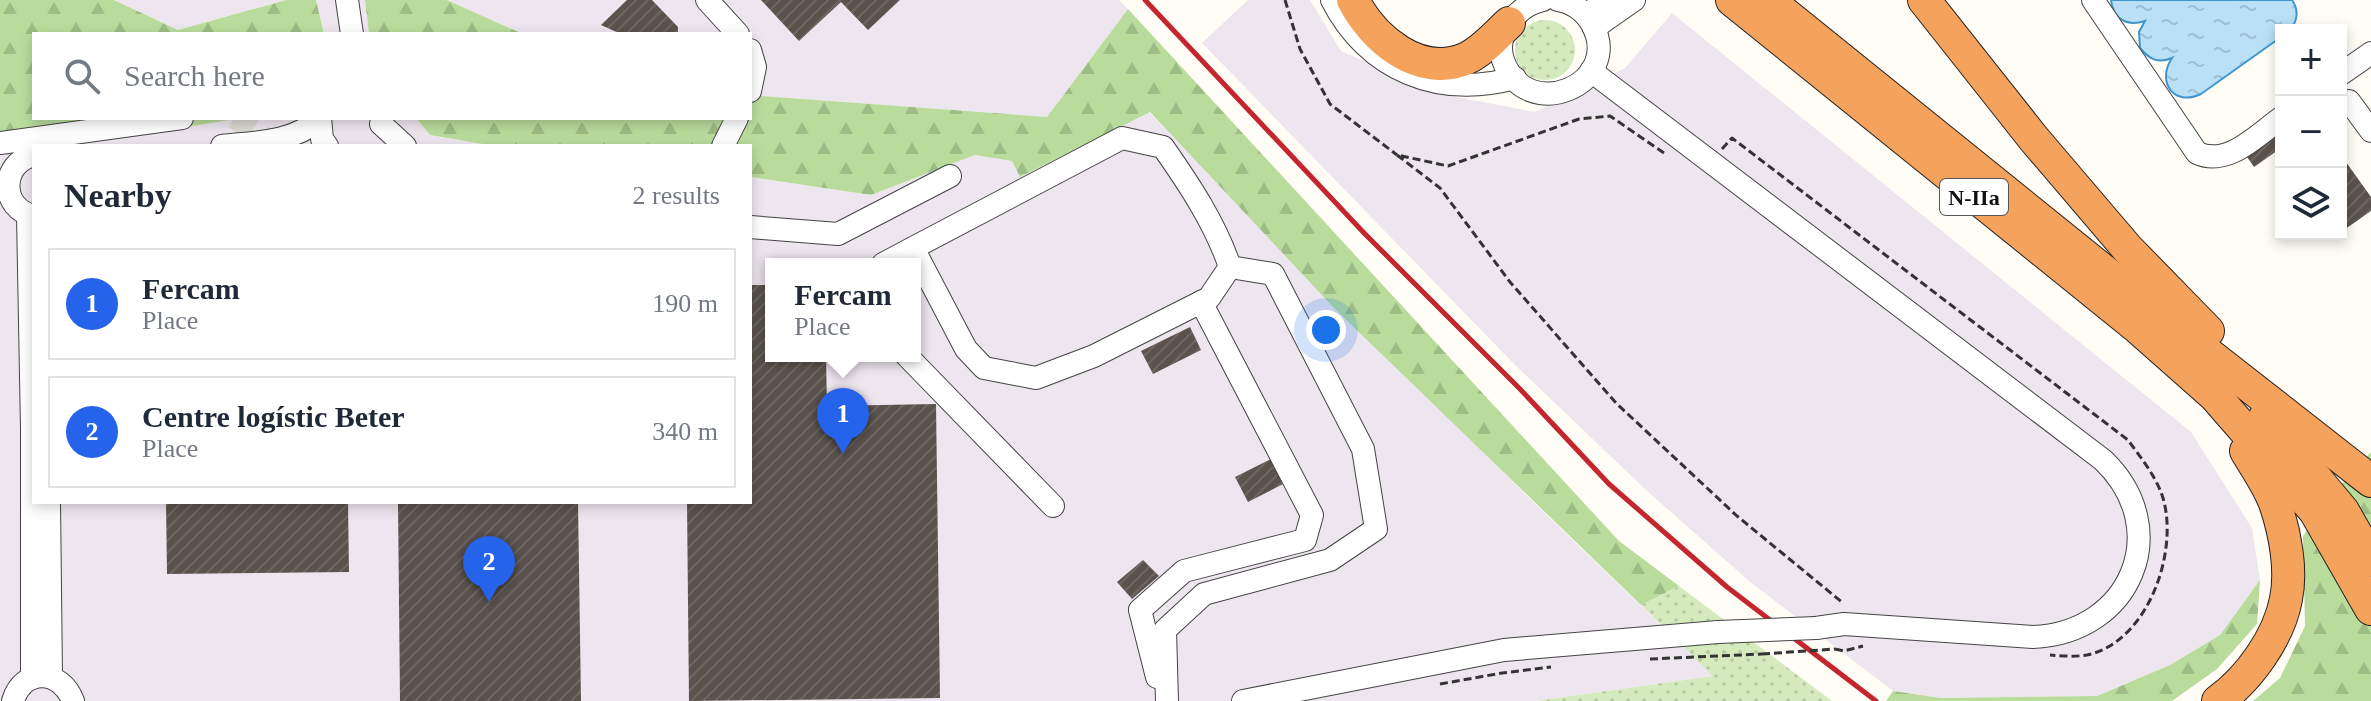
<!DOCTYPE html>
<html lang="en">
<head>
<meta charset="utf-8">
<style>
  body { margin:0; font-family:"Times New Roman",serif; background:#f2f2f3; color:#1f2937 }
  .controls { position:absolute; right:24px; top:24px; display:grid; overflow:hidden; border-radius:0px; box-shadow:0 4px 12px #0003 }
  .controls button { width:72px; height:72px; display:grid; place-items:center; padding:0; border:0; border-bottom:2px solid #e0e1e3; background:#fff; color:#1f2937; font:40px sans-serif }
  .you { position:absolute; left:1326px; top:330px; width:28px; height:28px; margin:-20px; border:6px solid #fff; border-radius:50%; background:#1a73e8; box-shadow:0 0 0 12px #1a73e833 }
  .badge { display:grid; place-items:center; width:52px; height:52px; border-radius:50%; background:#2563eb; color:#fff; font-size:26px; font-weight:700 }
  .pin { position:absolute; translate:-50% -66px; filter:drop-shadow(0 2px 4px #0008) }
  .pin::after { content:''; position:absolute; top:42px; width:28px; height:24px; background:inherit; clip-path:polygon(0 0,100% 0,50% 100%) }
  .popup { position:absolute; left:765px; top:258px; width:156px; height:104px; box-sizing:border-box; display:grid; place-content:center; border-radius:0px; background:#fff; filter:drop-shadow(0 2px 6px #0005); font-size:26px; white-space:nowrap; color:#747a83 }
  .popup b { font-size:30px; color:#1f2937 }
  .popup::after { content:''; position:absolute; left:50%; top:100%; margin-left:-16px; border:16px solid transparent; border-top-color:#fff }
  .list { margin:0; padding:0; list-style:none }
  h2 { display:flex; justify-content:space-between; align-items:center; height:104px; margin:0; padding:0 32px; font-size:34px }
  h2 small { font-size:26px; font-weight:400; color:#747a83 }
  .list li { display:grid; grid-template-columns:52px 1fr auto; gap:24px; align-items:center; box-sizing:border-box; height:112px; margin:0 16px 16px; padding:0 16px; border:2px solid #e0e1e3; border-radius:0px }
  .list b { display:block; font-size:30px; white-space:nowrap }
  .list p { margin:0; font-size:26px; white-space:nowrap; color:#747a83 }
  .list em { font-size:26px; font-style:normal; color:#747a83 }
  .icon { flex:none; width:44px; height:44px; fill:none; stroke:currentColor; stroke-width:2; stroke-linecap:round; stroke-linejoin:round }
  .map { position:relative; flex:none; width:2371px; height:701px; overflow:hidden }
  .search { position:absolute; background:#fff; box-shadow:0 4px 12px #0003; left:32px; top:32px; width:720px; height:88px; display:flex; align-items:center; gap:20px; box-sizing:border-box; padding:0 28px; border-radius:0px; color:#747a83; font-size:30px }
  .panel { position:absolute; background:#fff; box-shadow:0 4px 12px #0003; left:32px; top:144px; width:720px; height:360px; border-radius:0px }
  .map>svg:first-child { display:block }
  .industrial { fill:#eee6ef; fill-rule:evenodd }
  .grass { fill:url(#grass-dots) }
  .forest { fill:url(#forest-firs) }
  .water { fill:url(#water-ripples); stroke:#3f96cf; stroke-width:2 }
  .building { fill:url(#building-hatch) }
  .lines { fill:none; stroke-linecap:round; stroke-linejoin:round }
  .minor-tunnel { stroke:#dbdad3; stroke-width:22; stroke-dasharray:22 11; stroke-linecap:butt }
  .minor-casing { stroke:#444; stroke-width:24 }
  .highway-casing { stroke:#222; stroke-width:34 }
  .path { stroke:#333; stroke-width:3; stroke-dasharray:8 4; stroke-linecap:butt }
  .minor { stroke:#fff; stroke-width:22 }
  .highway { stroke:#f5a25d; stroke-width:32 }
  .rail { stroke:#c4262e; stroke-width:5 }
  .minor-bridge-casing { stroke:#444; stroke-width:24; stroke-linecap:butt }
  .path-bridge { stroke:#333; stroke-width:3; stroke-dasharray:8 4; stroke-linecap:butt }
  .minor-bridge { stroke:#fff; stroke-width:22 }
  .labels { text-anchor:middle; stroke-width:8; stroke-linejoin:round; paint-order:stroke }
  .shield { fill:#fff; stroke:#585858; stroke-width:2 }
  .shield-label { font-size:22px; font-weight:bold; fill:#111 }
</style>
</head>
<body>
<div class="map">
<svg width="2371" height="701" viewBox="0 0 2371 701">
  <defs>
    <pattern id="grass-dots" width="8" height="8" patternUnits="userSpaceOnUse" patternTransform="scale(2)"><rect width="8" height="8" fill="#d5ebbd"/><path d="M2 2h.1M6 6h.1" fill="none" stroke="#b6c8a1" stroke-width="1.8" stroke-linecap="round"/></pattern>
    <pattern id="forest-firs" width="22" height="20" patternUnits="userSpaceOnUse" patternTransform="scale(2)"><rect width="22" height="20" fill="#b9dc9c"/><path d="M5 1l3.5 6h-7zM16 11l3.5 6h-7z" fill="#9ebc85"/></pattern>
    <pattern id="water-ripples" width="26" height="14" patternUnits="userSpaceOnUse" patternTransform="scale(2)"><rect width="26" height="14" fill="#b9e0f7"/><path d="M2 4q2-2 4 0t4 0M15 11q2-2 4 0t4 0" fill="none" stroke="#9ebfd3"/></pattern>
    <pattern id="building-hatch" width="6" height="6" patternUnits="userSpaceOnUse" patternTransform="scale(2)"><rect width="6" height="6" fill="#5a524d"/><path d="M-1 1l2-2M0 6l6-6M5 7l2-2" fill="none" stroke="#6d6662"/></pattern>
  </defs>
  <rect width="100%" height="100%" fill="#fffdf5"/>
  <g class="industrial">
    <path d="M 114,0 L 286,0 L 178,30 Z"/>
    <path d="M 316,0 L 365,0 L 369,34 L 324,34 Z"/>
    <path d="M 447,0 L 1119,0 L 1128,9 L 1047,117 L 750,95 L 750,34 L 523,34 Z"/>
    <path d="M 1248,0 L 1310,0 L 1341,51 L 1441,94 L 1535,112 L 1625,68 L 1672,13 L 2191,432 L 2252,528 L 2260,580 L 2220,635 L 2170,665 L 2097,696 L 1941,698 L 1893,691 L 1749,581 L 1646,490 L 1515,365 L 1202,43 Z"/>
    <path d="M 1149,112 L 1531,500 L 1714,676 L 1535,701 L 0,701 L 0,154 L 34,150 L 34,502 L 750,502 L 750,177 L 871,195 L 975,155 L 1012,161 L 1021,177 ZM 771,264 L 915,264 L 915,356 L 771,356 Z"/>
    <path d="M 242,118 L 416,118 L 430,135 L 494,146 L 66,146 Z"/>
  </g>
  <g class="grass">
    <circle cx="1545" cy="50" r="30"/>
    <path d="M 1679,586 L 1832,701 L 1536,701 L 1713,676 L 1641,605 Z"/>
  </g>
  <g class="forest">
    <path d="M 0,0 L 114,0 L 178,30 L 286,0 L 316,0 L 324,34 L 34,34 L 34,118 L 242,118 L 81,144 L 34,146 L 0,154 Z"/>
    <path d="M 365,0 L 447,0 L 523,34 L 369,34 Z"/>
    <path d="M 1128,9 L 1619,541 L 1679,586 L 1641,605 L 1336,310 L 1150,112 L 1020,177 L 1012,161 L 975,155 L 871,195 L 750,177 L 750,146 L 494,146 L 430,135 L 416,118 L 750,118 L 750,95 L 1047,117 Z"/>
    <path d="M 2371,452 L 2371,701 L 2253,701 L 2280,678 L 2305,626 L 2303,536 L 2344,481 Z"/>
    <path d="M 2260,580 L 2257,624 L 2217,669 L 2172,701 L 1886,701 L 1893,691 L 1941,698 L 2097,696 L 2170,665 L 2220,635 Z"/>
  </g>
  <path class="water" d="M 2111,0 L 2292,0 C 2299,10 2298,22 2289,30 L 2281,30 L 2281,37 L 2201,94 C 2174,107 2156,82 2172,58 C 2158,64 2149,59 2140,48 L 2139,32 L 2145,21 C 2127,27 2113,19 2111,0 Z"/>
  <g class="building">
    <path d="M 627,0 L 652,0 L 678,27 L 678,34 L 621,34 L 601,25 Z"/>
    <path d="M 761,0 L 900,0 L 868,30 L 841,2 L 799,41 Z"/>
    <path d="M 2281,128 L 2281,148 L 2254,167 L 2245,154 Z"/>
    <path d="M 2341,155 L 2371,197 L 2371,211 L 2341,232 Z"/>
    <path d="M 750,285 L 770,285 L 771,356 L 826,356 L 827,406 L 936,404 L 940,698 L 689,701 L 687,502 L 750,502 Z"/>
    <path d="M 1190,327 L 1201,350 L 1153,374 L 1141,351 Z"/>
    <path d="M 1273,458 L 1285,483 L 1248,502 L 1235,477 Z"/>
    <path d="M 166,502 L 348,502 L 349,572 L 167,574 Z"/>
    <path d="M 398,502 L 578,502 L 581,701 L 400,701 Z"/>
    <path d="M 1143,560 L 1159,576 L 1132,599 L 1117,582 Z"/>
  </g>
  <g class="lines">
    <path class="minor-tunnel" d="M 234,118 L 278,146"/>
    <g class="minor-casing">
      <g id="minor">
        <path d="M 347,0 L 352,34"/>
        <path d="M 707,0 L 738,34"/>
        <path d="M 1332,0 C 1368,70 1438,99 1515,78"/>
        <path d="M 1543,0 C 1518,5 1494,33 1503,60 C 1526,126 1625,84 1592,24 C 1585,11 1572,2 1558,0"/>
        <path d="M 2093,0 L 2197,153 C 2228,167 2257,135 2281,118"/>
        <path d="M 1586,15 L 1607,0"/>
        <path d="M 1594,28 L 1634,0"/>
        <path d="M 750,50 L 755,67 L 750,91"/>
        <path d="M 1591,71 L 2103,460 C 2175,529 2131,633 2033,637 L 1844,624 L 1816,628"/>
        <path d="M 2341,74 L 2371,53"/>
        <path d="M 2349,101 L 2371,131"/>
        <path d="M 320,118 L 322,139 L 327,146"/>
        <path d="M 381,124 L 405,146"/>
        <path d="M 0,143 L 182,118"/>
        <path d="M 222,146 C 257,142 290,143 319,120"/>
        <path d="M 723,146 L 737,118"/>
        <path d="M 34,155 C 0,163 0,209 34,216"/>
        <path d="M 28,215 L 32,429 L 32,678"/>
        <path d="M 750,227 L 838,234 L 950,176"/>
        <path d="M 883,264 L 913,248 L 1122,138 L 1163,147 C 1189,184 1215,223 1230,267 L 1209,298 L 1094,356 L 1036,378 L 984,368 L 966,349 L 913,248"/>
        <path d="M 907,356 L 1053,506"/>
        <path d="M 49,502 L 51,677"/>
        <path d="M 1157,677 L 1140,610 L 1184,571 L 1305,540 L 1312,515 L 1201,302"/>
        <path d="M 13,701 C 23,667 61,669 73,701"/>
        <path d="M 1167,701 L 1165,630 L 1204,594 L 1330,560 L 1376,529 L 1363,449 L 1273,274 L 1230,267"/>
        <path d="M 1243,701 L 1504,650 L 1718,632"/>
      </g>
    </g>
    <g class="highway-casing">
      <g id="highway">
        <path d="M 1353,0 C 1373,39 1419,78 1465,59 C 1482,52 1496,35 1509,23"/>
        <path d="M 1732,0 L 2137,327 L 2215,396 L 2315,511 L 2371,609"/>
        <path d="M 1768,0 L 2156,313 L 2371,481"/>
        <path d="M 1924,0 L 2034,139 L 2127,248 L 2208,331"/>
        <path d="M 2265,417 L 2343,511 L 2371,560"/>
        <path d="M 2218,701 C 2249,679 2279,637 2286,599 C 2292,570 2285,533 2276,506 C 2270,487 2256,468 2246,451"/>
      </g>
    </g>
    <g class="path">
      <path d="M 1285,0 L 1300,49 L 1330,104 L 1397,155"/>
      <path d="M 1722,149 L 1732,138 L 2128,440 C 2141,458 2156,476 2163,498 C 2179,552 2148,642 2087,655 C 2075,657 2062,656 2050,655"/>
      <path d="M 1664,153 L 1610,116 L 1579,119 L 1448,166 L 1397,155 L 1440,188 L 1510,282 L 1616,403 L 1737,516 L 1843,603"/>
      <path d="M 1835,649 L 1844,651 L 1863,646"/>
      <path d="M 1650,659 L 1762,654"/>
      <path d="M 1440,684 L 1502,673 L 1551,667"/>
    </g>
    <use href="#minor" class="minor"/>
    <use href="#highway" class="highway"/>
    <path class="rail" d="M 1145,0 L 1365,234 L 1520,389 L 1609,484 L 1727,587 L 1876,701"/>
    <g class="minor-bridge-casing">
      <path id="minor-bridge" d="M 1718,632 L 1816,628"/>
    </g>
    <path class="path-bridge" d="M 1762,654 L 1835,649"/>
    <use href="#minor-bridge" class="minor-bridge"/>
  </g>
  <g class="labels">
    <rect class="shield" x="1940" y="179" width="68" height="36" rx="6"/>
    <g class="shield-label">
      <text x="1974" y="205">N-IIa</text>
    </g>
  </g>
</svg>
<div class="controls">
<button>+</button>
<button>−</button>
<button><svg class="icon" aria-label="layers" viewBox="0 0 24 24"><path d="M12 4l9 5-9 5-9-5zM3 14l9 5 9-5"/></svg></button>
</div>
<div class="you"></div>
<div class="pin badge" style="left:843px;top:454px">1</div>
<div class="popup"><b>Fercam</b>Place</div>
<div class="pin badge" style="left:489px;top:602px">2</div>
<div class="search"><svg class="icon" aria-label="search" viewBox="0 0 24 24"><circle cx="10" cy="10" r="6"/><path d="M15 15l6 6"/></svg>Search here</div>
<section class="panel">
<h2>Nearby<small>2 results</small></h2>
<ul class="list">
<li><span class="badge">1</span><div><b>Fercam</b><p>Place</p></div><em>190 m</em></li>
<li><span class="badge">2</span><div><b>Centre logístic Beter</b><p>Place</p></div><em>340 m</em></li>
</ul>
</section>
</div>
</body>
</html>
